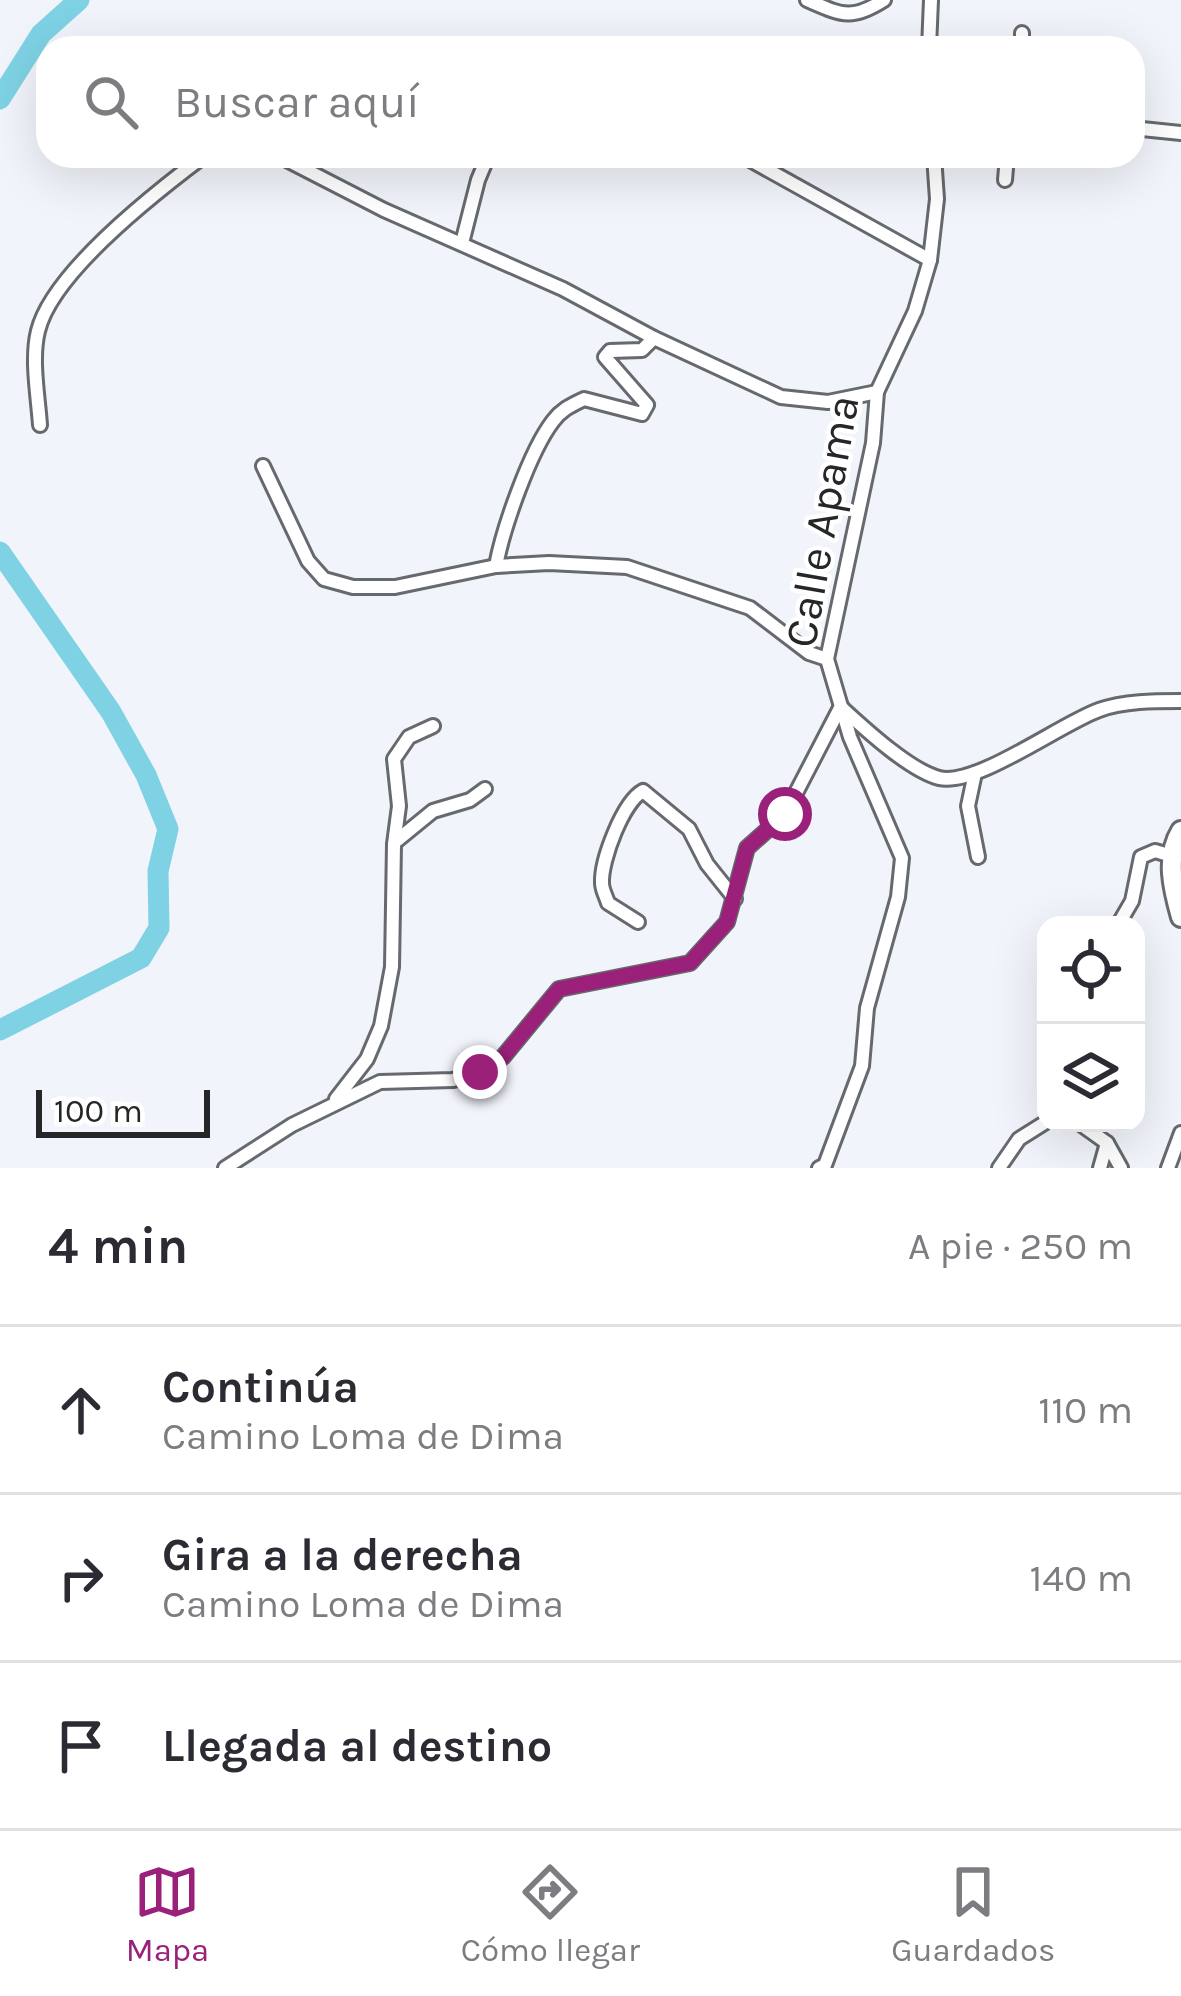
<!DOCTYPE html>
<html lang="es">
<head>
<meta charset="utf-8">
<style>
  body { margin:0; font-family:Karla,sans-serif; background:#f2f2f3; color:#2b2b33 }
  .controls { position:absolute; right:36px; bottom:36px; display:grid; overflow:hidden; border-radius:24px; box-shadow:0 12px 48px #0002 }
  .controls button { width:108px; height:108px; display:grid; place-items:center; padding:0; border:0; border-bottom:3px solid #e1e1e2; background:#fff; color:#2b2b33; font:60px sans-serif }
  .scale { position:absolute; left:36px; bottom:30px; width:174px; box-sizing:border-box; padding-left:12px; border:6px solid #252628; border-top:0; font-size:33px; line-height:42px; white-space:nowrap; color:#252628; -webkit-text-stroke:9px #fff; paint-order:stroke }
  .stop { position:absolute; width:36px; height:36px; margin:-27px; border:9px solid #9a2079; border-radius:50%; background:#fff }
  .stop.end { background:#9a2079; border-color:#fff; box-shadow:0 3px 12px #0008 }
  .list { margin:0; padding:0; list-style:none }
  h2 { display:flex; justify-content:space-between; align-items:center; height:156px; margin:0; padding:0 48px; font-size:51px }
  h2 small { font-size:39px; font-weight:400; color:#7c7c81 }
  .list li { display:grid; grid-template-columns:78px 1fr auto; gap:36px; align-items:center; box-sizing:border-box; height:168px; padding:0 48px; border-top:3px solid #e1e1e2 }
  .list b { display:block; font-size:45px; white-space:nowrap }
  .list p { margin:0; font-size:39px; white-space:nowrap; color:#7c7c81 }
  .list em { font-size:39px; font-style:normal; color:#7c7c81 }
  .icon { flex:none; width:66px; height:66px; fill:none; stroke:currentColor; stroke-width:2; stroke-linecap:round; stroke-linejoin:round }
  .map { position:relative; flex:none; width:1181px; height:1168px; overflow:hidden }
  .search { position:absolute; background:#fff; box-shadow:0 12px 48px #0002; left:36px; right:36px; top:36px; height:132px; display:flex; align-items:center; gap:30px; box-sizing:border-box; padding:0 42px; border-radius:36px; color:#7c7c81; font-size:45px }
  .sheet { height:660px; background:#fff }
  nav { display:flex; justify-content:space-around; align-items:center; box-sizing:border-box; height:168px; border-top:3px solid #e1e1e2; background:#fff; font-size:33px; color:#7c7c81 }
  nav a { display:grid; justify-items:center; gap:6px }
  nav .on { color:#9a2079 }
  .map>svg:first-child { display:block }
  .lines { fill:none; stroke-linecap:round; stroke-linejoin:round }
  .river { stroke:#7ed2e4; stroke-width:21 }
  .street-casing { stroke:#66696d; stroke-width:18 }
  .secondary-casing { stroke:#66696d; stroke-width:24 }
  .street { stroke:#fff; stroke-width:12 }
  .secondary { stroke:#fff; stroke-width:18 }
  .route { stroke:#9a2079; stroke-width:15 }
  .labels { text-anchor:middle; stroke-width:9; stroke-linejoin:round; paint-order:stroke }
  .street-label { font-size:45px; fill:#252628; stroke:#fff }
</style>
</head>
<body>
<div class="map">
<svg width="1181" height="1168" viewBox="0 0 1181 1168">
  <rect width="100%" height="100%" fill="#f1f4fa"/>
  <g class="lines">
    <g class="river">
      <path d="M 0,99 L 41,34 L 79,0"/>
      <path d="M 0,552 L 111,712 L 146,775 L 168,829 L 158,871 L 159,928 L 141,958 L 0,1030"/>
    </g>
    <g class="street-casing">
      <g id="street">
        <path d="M 807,0 C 842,15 851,21 884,0"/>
        <path d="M 1022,33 L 1022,48"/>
        <path d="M 929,48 L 931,0"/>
        <path d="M 1142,129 L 1181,133"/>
        <path d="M 279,156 L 384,210 L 563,289 L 654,338 L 781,397 L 828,402 L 877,392"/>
        <path d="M 743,156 L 930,260"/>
        <path d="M 1005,180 L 1007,156"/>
        <path d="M 462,243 L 478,180 L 488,156"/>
        <path d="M 40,425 C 38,396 31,359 38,331 C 52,273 156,192 204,156"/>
        <path d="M 263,466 L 308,561 L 324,579 L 353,587 L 395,587 L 496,566 L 549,563 L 627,567 L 750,608 L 809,653 L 827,659"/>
        <path d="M 496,566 C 503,528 530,451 553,421 C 562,409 572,405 584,399 L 642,414 L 647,405 L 605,357 L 610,351 L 642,350 L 654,338"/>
        <path d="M 842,708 C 864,728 909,770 939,778 C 976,787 1060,724 1099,710 C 1124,701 1154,701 1181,701"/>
        <path d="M 975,773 L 968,806 L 978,857"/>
        <path d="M 395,842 L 433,811 L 470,800 L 485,789"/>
        <path d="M 638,922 L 608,903 C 606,896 602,890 602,883 C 601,860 623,802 643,791 L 689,829 L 707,864 L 735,899"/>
        <path d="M 1118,925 L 1132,901 L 1141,857 L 1155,851 L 1172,856"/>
        <path d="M 336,1099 L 367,1059 L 381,1026 L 392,967 L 394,844 L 399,806 L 394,759 L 409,737 L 433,726"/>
        <path d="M 1079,1123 L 1107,1143 L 1121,1168"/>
        <path d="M 225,1168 L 292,1125 L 380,1082 L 453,1080 L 480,1072 L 503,1057 L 559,989 L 690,963 L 727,922 L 747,848 L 785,814 L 840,708"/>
        <path d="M 819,1168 L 825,1165 L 862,1066 L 867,1008 L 898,897 L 902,858 L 850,737 L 827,659 L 873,443 L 877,392 L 915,311 L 930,260 L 937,199 L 934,156"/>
        <path d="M 999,1168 L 1019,1139 L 1046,1122"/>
        <path d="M 1100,1168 L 1107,1143"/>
        <path d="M 1168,1168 L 1181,1133"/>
      </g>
    </g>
    <g class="secondary-casing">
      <path id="secondary" d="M 1181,831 C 1165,857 1173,889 1181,917"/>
    </g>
    <use href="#street" class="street"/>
    <use href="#secondary" class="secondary"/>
  </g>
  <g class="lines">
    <path class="route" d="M 480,1072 L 503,1057 L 559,989 L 690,963 L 727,922 L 747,848 L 785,814"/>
  </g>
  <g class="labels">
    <g class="street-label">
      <text transform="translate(821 521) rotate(-80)" y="16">Calle Apama</text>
    </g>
  </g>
</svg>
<div class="controls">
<button><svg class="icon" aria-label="locate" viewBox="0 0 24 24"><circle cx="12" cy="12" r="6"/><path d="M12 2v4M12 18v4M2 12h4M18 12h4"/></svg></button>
<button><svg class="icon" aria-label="layers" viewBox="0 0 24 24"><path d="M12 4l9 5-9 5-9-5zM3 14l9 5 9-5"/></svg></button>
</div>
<div class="scale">100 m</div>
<div class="stop" style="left:785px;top:814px"></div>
<div class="stop end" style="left:480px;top:1072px"></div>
<div class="search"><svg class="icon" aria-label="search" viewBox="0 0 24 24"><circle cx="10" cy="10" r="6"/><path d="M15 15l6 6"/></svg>Buscar aquí</div>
</div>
<section class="sheet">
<h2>4 min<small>A pie · 250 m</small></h2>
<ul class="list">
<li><svg class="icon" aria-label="ahead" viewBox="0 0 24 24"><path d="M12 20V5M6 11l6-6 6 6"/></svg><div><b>Continúa</b><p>Camino Loma de Dima</p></div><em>110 m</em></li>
<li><svg class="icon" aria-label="right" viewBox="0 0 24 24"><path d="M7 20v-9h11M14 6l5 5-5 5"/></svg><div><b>Gira a la derecha</b><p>Camino Loma de Dima</p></div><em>140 m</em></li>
<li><svg class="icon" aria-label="arrive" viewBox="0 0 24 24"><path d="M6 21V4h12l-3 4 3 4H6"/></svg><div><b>Llegada al destino</b></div></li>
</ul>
</section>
<nav>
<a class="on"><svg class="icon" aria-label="map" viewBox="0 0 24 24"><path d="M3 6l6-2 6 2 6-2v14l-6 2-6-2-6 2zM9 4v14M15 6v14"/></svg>Mapa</a>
<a><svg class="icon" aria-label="directions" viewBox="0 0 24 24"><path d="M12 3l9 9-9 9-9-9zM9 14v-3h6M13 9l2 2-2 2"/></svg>Cómo llegar</a>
<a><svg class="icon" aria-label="saved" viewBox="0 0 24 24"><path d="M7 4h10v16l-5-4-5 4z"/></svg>Guardados</a>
</nav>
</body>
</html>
